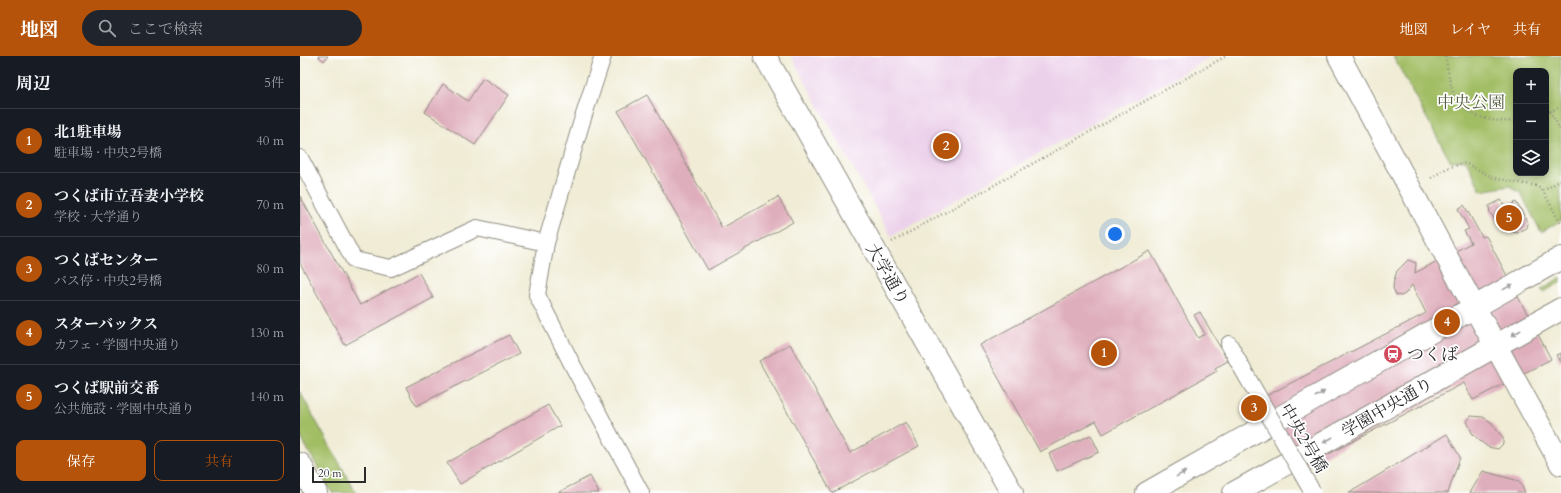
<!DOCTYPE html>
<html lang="ja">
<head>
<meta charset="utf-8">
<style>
  body { margin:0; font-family:Cardo,"Noto Serif JP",serif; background:#20242c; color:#f1f3f6 }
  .controls { position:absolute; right:12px; top:12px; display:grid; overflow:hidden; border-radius:8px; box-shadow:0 2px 6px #0003 }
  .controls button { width:36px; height:36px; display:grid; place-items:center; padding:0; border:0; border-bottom:1px solid #363941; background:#171b24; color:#f1f3f6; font:20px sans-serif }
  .scale { position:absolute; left:12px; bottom:10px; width:54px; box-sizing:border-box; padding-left:4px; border:2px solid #2b2b2b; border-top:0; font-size:11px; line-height:14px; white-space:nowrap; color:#2b2b2b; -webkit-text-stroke:3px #fff; paint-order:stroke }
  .you { position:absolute; left:815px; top:178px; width:14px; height:14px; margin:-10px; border:3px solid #fff; border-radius:50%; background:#1a73e8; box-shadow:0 0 0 6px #1a73e833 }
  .badge { display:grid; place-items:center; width:26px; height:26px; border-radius:50%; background:#b45309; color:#fff; font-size:13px; font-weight:700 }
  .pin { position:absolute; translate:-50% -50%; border:2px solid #fff; box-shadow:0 1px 4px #0006 }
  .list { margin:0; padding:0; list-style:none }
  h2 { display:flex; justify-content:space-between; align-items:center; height:52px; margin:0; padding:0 16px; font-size:17px }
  h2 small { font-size:13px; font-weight:400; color:#9ea1a6 }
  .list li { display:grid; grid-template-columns:26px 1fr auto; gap:12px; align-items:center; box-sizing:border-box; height:64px; padding:0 16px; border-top:1px solid #363941 }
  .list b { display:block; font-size:15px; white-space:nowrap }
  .list p { margin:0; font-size:13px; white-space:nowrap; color:#9ea1a6 }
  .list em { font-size:13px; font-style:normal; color:#9ea1a6 }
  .actions { display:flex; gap:8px; padding:12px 16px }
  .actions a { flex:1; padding:9px 0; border:1px solid #b45309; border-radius:8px; text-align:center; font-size:14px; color:#b45309 }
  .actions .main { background:#b45309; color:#fff }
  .icon { flex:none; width:22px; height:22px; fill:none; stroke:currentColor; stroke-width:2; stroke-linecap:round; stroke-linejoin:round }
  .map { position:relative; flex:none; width:1261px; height:437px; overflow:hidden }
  header { display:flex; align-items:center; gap:24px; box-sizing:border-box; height:56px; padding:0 20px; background:#b45309; color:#fff }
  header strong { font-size:19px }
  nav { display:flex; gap:22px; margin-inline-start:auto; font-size:14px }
  .search { width:280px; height:36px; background:#20242c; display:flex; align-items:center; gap:10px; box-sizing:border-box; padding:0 14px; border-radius:22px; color:#9ea1a6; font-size:15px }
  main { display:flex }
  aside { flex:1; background:#171b24 }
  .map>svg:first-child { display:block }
  .built { fill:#ecd1ea }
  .green { fill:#a2be65; stroke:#667448; fill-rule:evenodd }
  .building { fill:#dfaebc }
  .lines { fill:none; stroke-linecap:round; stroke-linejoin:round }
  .street-casing { stroke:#8e8c80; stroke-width:18 }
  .secondary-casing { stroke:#8e8c80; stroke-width:24 }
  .primary-casing { stroke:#8e8c80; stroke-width:24 }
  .highway-casing { stroke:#8e8c80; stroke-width:24 }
  .path { stroke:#8e8c80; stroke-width:2.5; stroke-dasharray:1 3; stroke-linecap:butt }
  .street { stroke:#fff; stroke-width:16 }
  .secondary { stroke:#fff; stroke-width:22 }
  .primary { stroke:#fff; stroke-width:22 }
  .highway { stroke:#fff; stroke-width:22 }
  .street-bridge-casing { stroke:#8e8c80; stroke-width:18; stroke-linecap:butt }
  .street-bridge { stroke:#fff; stroke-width:16 }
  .oneway { fill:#a0a0a0 }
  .labels { text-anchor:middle; stroke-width:3.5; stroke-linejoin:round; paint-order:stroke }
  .park-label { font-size:17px; fill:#555e3f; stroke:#fff }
  .street-label { font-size:17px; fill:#2b2b2b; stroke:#fff }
  .poi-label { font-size:17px; fill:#2b2b2b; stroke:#fff; text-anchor:start }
</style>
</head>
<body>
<header>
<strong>地図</strong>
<div class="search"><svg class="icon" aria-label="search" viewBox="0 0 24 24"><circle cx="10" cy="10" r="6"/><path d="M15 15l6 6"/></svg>ここで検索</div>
<nav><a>地図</a><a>レイヤ</a><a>共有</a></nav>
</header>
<main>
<aside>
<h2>周辺<small>5件</small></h2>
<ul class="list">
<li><span class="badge">1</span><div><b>北1駐車場</b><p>駐車場 · 中央2号橋</p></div><em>40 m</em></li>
<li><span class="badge">2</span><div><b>つくば市立吾妻小学校</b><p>学校 · 大学通り</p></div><em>70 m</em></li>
<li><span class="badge">3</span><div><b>つくばセンター</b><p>バス停 · 中央2号橋</p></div><em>80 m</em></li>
<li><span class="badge">4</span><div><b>スターバックス</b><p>カフェ · 学園中央通り</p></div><em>130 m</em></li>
<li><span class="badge">5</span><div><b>つくば駅前交番</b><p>公共施設 · 学園中央通り</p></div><em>140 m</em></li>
</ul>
<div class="actions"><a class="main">保存</a><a>共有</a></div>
</aside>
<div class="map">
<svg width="1261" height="437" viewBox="0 0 1261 437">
  <rect width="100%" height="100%" fill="#fff"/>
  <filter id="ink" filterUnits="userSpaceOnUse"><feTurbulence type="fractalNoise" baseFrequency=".025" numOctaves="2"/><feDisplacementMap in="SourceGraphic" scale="8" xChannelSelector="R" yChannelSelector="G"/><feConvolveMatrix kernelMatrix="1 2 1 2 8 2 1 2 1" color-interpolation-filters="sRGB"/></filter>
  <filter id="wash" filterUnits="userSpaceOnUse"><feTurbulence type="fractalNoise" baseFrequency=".012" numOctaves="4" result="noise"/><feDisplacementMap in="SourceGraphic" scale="16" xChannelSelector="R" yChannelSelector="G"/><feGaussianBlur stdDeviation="0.9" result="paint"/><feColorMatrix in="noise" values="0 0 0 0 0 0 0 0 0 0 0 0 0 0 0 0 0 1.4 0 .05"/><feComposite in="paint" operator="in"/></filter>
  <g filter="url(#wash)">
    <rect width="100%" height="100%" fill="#f0ecd5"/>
    <path class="built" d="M 491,0 L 913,0 L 591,180 Z"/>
    <g class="green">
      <path d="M 1093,0 L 1261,0 L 1261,165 L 1241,176 L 1221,138 L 1210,130 L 1181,135 L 1166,104 L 1150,105 ZM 1216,15 L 1246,15 L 1246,117 L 1216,117 Z"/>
      <path d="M 1261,221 L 1261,226 L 1244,236 L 1241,234 Z"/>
      <path d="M 0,336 L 56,437 L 32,437 L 0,380 Z"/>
    </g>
    <g id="blocks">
      <g class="building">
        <path d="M 18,0 L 28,0 L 24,5 Z"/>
        <path d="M 183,22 L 209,39 L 175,89 L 125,56 L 143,28 L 168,45 Z"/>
        <path d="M 347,39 L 422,172 L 478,141 L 493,166 L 408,214 L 318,55 Z"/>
        <path d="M 0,140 L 60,249 L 119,217 L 133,242 L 45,289 L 0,207 Z"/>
        <path d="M 1201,144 L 1206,152 L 1216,146 L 1228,167 L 1227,172 L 1217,177 L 1205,174 L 1197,166 L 1190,157 L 1189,150 Z"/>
        <path d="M 1164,149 L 1182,181 L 1186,180 L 1251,303 L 1173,344 L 1164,327 L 1000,413 L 962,342 L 1126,257 L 1112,229 L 1105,238 L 1101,240 L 1096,239 L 1093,232 L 1094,224 L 1097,215 L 1108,204 L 1116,207 L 1115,217 L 1171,187 L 1164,175 L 1169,173 L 1158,153 Z"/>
        <path d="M 850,195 L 898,282 L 905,278 L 894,259 L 900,256 L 928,305 L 915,312 L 917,315 L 803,378 L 796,365 L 740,396 L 680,289 Z"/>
        <path d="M 209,279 L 219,298 L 116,350 L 106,331 Z"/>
        <path d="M 490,288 L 550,397 L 606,366 L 619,390 L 532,437 L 459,305 Z"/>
        <path d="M 1261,297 L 1261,308 L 1256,299 Z"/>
        <path d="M 248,349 L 260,370 L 160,428 L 147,407 Z"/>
        <path d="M 1171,360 L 1183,361 L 1191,366 L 1203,382 L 1203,388 L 1198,393 L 1188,391 L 1180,385 L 1172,377 L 1167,365 Z"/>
        <path d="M 1147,378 L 1160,401 L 1148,437 L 1049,437 Z"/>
        <path d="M 791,379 L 799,396 L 757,415 L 749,398 Z"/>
        <path d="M 1183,415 L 1219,425 L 1225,437 L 1170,437 Z"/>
        <path d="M 290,420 L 299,437 L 257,437 Z"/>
      </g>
    </g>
  </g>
  <g filter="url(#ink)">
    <use href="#blocks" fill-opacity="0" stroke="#8e8c80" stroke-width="1"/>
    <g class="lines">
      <g class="street-casing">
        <g id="street">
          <path d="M 303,0 L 281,68 L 246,187 L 237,239 L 273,310 L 341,437"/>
          <path d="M 0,102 L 54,204 L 91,212 L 177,172 L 246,187"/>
          <path d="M 929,288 L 938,305"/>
        </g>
      </g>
      <g class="secondary-casing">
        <g id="secondary">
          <path d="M 465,0 L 712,437"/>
          <path d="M 1039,0 L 1150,207 L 1261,408"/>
        </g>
      </g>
      <g class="primary-casing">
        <g id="primary">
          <path d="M 847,437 L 1261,202"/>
          <path d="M 934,437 L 1261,253"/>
        </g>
      </g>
      <g class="highway-casing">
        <path id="highway" d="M 0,408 L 16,437"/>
      </g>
      <g class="path">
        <path d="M 1145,0 C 1148,12 1149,25 1153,36 C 1162,61 1193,67 1216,65"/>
        <path d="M 1250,55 L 1261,75"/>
        <path d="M 1246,57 L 1261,51"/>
        <path d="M 1131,122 L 1147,112 L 1165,107 L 1194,122 L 1237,130 L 1243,135"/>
        <path d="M 1261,124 L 1243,135 L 1261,168"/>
        <path d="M 592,186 L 926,0"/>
      </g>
      <use href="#street" class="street"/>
      <use href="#secondary" class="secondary"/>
      <use href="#primary" class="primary"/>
      <use href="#highway" class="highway"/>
      <g class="street-bridge-casing">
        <path id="street-bridge" d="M 938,305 L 1013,437"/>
      </g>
      <use href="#street-bridge" class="street-bridge"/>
    </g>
    <defs><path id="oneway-solid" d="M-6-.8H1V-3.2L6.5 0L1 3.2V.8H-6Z"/></defs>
    <g class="oneway">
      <use href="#oneway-solid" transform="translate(1208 231) rotate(-29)"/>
      <use href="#oneway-solid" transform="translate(1216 277) rotate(150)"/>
      <use href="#oneway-solid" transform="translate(1020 338) rotate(-30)"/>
      <use href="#oneway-solid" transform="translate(1028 384) rotate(150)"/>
      <use href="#oneway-solid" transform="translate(881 418) rotate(-29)"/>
    </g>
  </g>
  <defs>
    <g id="station-disc" transform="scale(1)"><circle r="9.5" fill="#d1495b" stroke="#fff"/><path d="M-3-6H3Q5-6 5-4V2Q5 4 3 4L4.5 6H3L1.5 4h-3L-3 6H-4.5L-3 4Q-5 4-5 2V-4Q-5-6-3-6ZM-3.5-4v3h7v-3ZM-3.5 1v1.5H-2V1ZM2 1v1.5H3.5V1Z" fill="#fff"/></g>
  </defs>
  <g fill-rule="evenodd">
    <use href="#station-disc" x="1093" y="298"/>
  </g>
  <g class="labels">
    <g class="park-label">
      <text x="1171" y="52">中央公園</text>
    </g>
    <g class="street-label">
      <text transform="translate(588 218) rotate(60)" y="6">大学通り</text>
      <text transform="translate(1087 351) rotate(-30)" y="6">学園中央通り</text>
      <text transform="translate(1004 382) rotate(60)" y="6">中央2号橋</text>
    </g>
    <g class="poi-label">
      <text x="1107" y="304">つくば</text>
    </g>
  </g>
</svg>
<div class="controls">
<button>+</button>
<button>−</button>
<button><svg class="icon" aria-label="layers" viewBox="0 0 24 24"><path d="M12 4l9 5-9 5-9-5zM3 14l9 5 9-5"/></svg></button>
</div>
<div class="scale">20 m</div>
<div class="you"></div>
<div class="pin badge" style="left:804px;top:297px">1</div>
<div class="pin badge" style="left:646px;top:90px">2</div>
<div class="pin badge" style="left:954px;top:352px">3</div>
<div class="pin badge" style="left:1147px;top:266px">4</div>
<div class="pin badge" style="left:1209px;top:162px">5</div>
</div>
</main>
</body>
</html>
